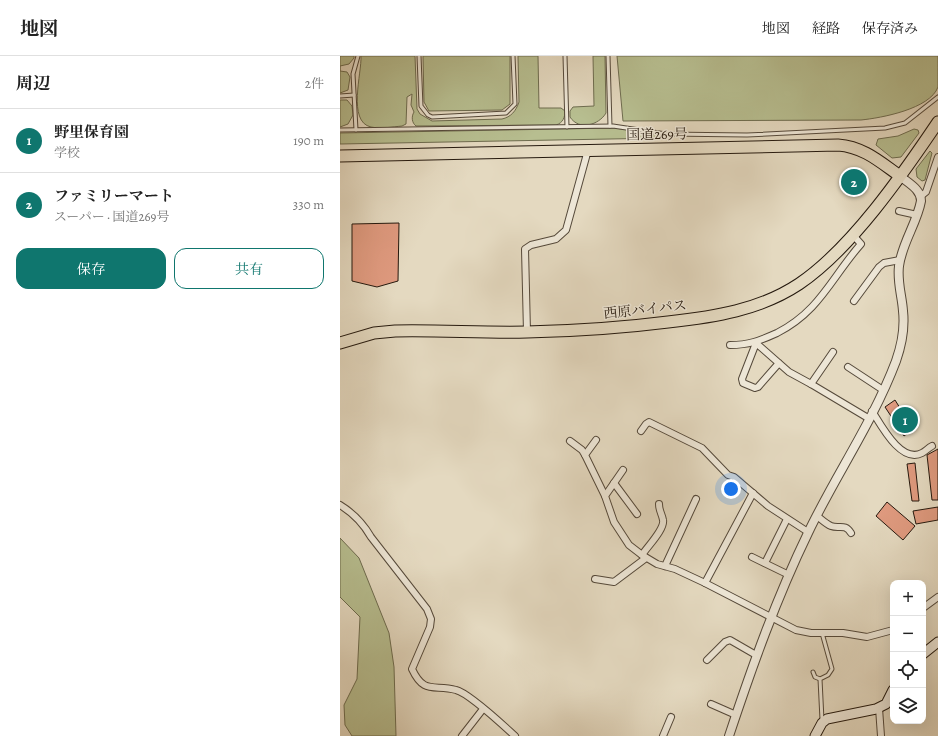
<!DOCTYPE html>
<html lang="ja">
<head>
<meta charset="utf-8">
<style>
  body { margin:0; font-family:Alegreya,"Noto Serif JP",serif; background:#f2f2f2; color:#222 }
  .controls { position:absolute; right:12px; bottom:12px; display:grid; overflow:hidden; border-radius:8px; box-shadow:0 4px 16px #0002 }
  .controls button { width:36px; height:36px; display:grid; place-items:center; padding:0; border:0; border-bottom:1px solid #e0e0e0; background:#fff; color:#222; font:20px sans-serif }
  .you { position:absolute; left:391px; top:433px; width:14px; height:14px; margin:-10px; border:3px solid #fff; border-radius:50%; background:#1a73e8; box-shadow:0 0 0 6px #1a73e833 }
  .badge { display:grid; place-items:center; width:26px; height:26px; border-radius:50%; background:#0f766e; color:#fff; font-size:13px; font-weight:700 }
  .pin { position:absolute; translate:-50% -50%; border:2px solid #fff; box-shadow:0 1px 4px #0006 }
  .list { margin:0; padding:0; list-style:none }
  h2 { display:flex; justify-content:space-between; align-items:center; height:52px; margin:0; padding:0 16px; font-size:17px }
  h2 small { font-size:13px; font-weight:400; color:#767676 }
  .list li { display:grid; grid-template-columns:26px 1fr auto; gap:12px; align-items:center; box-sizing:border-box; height:64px; padding:0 16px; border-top:1px solid #e0e0e0 }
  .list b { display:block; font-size:15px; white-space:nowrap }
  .list p { margin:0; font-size:13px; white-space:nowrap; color:#767676 }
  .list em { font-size:13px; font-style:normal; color:#767676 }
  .actions { display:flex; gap:8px; padding:12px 16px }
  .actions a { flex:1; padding:9px 0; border:1px solid #0f766e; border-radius:12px; text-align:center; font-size:14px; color:#0f766e }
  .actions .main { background:#0f766e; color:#fff }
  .icon { flex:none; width:22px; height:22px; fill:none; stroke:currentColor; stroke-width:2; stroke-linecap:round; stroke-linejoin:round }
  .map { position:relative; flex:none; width:598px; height:680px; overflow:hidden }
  header { display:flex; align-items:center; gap:24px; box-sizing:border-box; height:56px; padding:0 20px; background:#fff; border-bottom:1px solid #e0e0e0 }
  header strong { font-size:19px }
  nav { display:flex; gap:22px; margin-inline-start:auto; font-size:14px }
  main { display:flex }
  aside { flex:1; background:#fff }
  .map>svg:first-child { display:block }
  .green { fill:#b7be90; stroke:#6e6c4f }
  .building { fill:#df9a7f; stroke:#25190e }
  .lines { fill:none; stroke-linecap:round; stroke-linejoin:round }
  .service-casing { stroke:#55493a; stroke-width:5 }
  .minor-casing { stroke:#55493a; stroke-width:8 }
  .tertiary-casing { stroke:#55493a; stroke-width:10 }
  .secondary-casing { stroke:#25190e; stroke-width:11 }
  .trunk-casing { stroke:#25190e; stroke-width:13 }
  .service { stroke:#ede6d6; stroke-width:3 }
  .minor { stroke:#ede6d6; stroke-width:6 }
  .tertiary { stroke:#ede6d6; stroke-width:8 }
  .secondary { stroke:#ede6d6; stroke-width:9 }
  .trunk { stroke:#e4d9c0; stroke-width:11 }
  .labels { text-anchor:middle; stroke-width:3; stroke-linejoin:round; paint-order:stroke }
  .street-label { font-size:14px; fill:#25190e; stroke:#ede6d6 }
</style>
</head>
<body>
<header>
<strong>地図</strong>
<nav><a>地図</a><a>経路</a><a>保存済み</a></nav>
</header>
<main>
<aside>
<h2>周辺<small>2件</small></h2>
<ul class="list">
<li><span class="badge">1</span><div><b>野里保育園</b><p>学校</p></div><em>190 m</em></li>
<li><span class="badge">2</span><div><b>ファミリーマート</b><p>スーパー · 国道269号</p></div><em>330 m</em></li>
</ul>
<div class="actions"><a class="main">保存</a><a>共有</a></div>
</aside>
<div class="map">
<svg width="598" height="680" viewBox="0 0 598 680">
  <rect width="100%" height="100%" fill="#e4d9c0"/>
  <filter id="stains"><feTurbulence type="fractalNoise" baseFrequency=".005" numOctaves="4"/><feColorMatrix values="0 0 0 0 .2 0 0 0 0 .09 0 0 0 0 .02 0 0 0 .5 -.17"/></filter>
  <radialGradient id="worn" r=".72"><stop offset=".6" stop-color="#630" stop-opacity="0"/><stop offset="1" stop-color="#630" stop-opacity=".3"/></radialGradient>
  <g class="green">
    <path d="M 0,0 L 14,0 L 14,2 L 9,8 L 0,10 L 0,15 L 7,16 L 10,21 L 8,34 L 0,37 Z"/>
    <path d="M 21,0 L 75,0 L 77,53 L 80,58 L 92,65 L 162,63 C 171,61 176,55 179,46 L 178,0 L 198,0 L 199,52 L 221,52 L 225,55 C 225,61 223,67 216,69 L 76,70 C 72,67 71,61 74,56 L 71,49 L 72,38 L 67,41 L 66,68 L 62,70 C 52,71 41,73 31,71 C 7,66 22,16 21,0 Z"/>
    <path d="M 83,0 L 170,0 L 170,48 L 162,54 L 89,55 L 84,46 Z"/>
    <path d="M 253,0 L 265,0 L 266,57 C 259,69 239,75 230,61 L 230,55 L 233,51 L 254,50 Z"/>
    <path d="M 277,0 L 598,0 C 598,9 598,23 598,31 C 590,53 541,62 521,64 L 283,65 Z"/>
    <path d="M 0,44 L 7,44 L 12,50 L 13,59 L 8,68 L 0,71 Z"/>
    <path d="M 275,72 L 324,79 L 324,82 L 0,88 L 0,77 Z"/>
    <path d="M 574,73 L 578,74 L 579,77 L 561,101 L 552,102 L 536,89 L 538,83 L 558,80 Z"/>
    <path d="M 590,95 L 592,97 L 585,124 L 582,125 L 577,121 L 576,113 Z"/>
    <path d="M 0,482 L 19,502 L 49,577 L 54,611 L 56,680 L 12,680 L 5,669 L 4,649 L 17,623 L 20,561 L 0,541 Z"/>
  </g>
  <g class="building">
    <path d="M 516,114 L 525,122 L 512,138 L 503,130 Z"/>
    <path d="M 59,167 L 58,225 L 37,231 L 12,225 L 12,168 Z"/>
    <path d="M 555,344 L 573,373 L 564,380 L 545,351 Z"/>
    <path d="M 598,393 L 598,444 L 592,444 L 587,399 Z"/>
    <path d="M 575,407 L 579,445 L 572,445 L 567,408 Z"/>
    <path d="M 547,446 L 575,470 L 563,484 L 536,460 Z"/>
    <path d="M 598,451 L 598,464 L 576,468 L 573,455 Z"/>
  </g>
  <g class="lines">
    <g class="service-casing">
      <g id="service">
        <path d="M 79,0 L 81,50 L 88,59 L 92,61 L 166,57 L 175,48 L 173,0"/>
        <path d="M 225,0 L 227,71"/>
        <path d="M 268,0 L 270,70"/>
        <path d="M 0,40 L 14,39"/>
        <path d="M 0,74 L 273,70 L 326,78 L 407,79 L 545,72 L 565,67 L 598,41"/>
        <path d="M 16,74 L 13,18 L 18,0"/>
        <path d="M 473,616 L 475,621 L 480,623"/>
        <path d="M 482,664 L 480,623 L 488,619 L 492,613 L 482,577"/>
      </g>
    </g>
    <g class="minor-casing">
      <g id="minor">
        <path d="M 581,140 L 586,136 L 598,101"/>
        <path d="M 559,155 L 577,159"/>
        <path d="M 514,245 L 539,211 L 544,207 L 560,204"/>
        <path d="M 187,276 L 185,193 L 191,189 L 216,183 L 226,174 L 248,94"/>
        <path d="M 390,289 C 409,289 419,285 437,277 C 480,255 491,222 521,188 L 512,178"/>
        <path d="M 493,296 L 471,328 L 528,362"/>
        <path d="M 439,307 L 418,331 L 415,332 L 403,327 L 402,323 L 416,287 L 449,316 L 471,328"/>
        <path d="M 508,311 L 543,334"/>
        <path d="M 532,355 C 541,369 561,408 582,397 C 586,395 588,392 592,390"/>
        <path d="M 301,375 L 306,368 L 309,366 L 362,392 L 388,419 L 394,421 L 428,450 L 468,476"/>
        <path d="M 256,384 L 245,399 L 265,440"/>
        <path d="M 230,385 L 242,394 L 245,399"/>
        <path d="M 283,414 L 265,440 L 274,466 L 289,489 L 302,499 L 317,508 L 335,513 L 365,527 L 456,574 L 471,577 L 503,577 L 527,581 L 553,574"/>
        <path d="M 274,427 L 297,458"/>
        <path d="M 0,449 C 13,457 23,467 31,481 L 87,553 L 91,563 L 90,571 L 72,613 C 84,639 94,628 116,634 C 129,637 164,670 175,680"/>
        <path d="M 477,460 C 481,463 486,468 491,470 C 499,473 505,467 511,477"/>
        <path d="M 302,499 C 307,491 325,473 323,464 C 322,458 319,455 319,448"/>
        <path d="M 412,501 L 449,519"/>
        <path d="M 425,507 L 447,463"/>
        <path d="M 325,510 L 356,443"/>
        <path d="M 255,523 L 274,526 L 306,502"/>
        <path d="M 365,527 L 413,437"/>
        <path d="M 583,552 L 598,541"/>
        <path d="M 367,604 L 385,586 L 390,584 L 416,599"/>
        <path d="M 371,648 L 396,659"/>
        <path d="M 539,652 L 541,680"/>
        <path d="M 122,680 L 143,653"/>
        <path d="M 323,680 L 331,661"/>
      </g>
    </g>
    <g class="tertiary-casing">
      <path id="tertiary" d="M 389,680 C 412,611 436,543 468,477 C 495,420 533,366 556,305 C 562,288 565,273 563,255 C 562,240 557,226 559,210 C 562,187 577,167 581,145 C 581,133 568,127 560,120"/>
    </g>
    <g class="secondary-casing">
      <g id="secondary">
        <path d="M 583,598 L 598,586"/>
        <path d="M 475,680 L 482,667 L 487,663 L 536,653 L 546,648 L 553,634"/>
      </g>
    </g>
    <g class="trunk-casing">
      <g id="trunk">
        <path d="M 0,100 L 498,89 C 524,91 540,106 560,120"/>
        <path d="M 0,287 L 34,277 L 55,275 C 99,274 143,277 187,276 C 234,275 281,272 328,266 C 374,261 420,254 459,228 C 511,193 563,118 598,66"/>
      </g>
    </g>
    <use href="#service" class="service"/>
    <use href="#minor" class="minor"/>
    <use href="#tertiary" class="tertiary"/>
    <use href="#secondary" class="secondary"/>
    <use href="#trunk" class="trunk"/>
  </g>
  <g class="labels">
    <g class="street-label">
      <text transform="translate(317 78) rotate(-1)" y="5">国道269号</text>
      <text transform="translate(305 253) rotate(-6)" y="5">西原バイパス</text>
    </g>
  </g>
  <rect width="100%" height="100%" filter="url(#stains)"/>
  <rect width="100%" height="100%" fill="url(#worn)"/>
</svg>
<div class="controls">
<button>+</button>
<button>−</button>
<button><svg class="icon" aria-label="locate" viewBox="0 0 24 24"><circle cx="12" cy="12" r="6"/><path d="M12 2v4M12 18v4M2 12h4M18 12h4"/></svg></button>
<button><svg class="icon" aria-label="layers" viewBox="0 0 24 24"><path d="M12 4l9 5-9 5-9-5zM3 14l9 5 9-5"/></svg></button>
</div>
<div class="you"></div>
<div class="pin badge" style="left:565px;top:364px">1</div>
<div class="pin badge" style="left:514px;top:126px">2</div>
</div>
</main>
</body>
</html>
